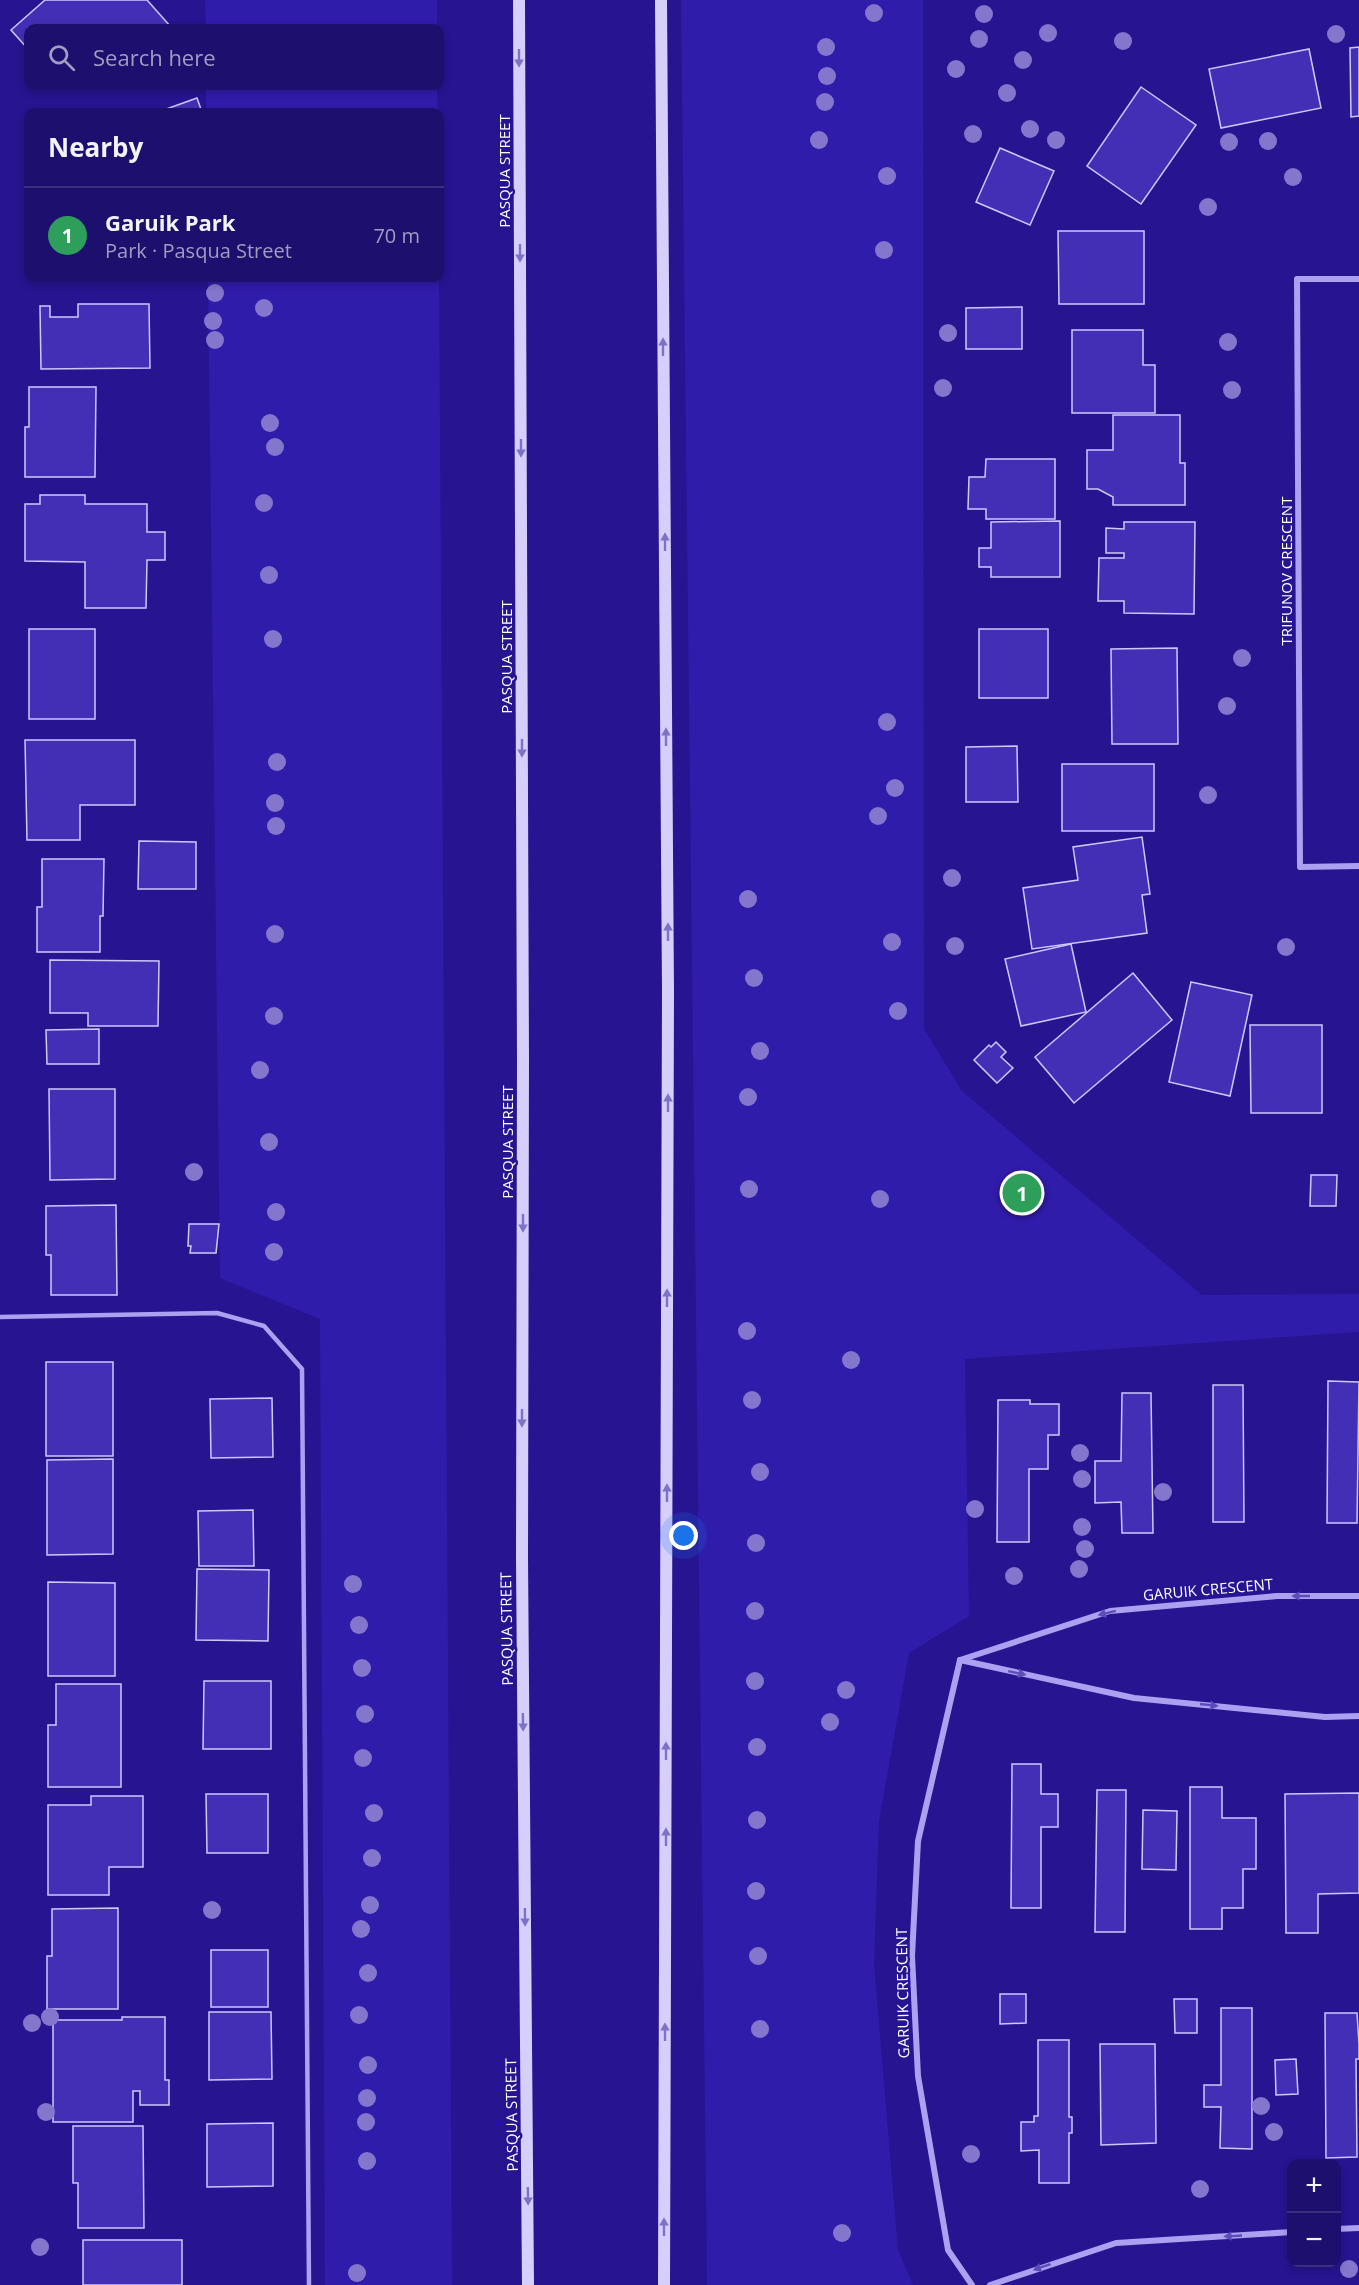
<!DOCTYPE html>
<html lang="en">
<head>
<meta charset="utf-8">
<style>
  body { margin:0; font-family:"Open Sans",sans-serif; background:#251872; color:#f1f3f6 }
  .controls { position:absolute; right:18px; bottom:18px; display:grid; overflow:hidden; border-radius:12px; box-shadow:0 3px 9px #0003 }
  .controls button { width:54px; height:54px; display:grid; place-items:center; padding:0; border:0; border-bottom:2px solid #3b2f80; background:#1d0f6d; color:#f1f3f6; font:30px sans-serif }
  .you { position:absolute; left:684px; top:1536px; width:21px; height:21px; margin:-15px; border:4px solid #fff; border-radius:50%; background:#1a73e8; box-shadow:0 0 0 9px #1a73e833 }
  .badge { display:grid; place-items:center; width:39px; height:39px; border-radius:50%; background:#cfff61; color:#fff; font-size:20px; font-weight:700 }
  .pin { position:absolute; translate:-50% -50%; border:3px solid #fff; box-shadow:0 2px 6px #0006 }
  .list { margin:0; padding:0; list-style:none }
  h2 { display:flex; justify-content:space-between; align-items:center; height:78px; margin:0; padding:0 24px; font-size:26px }
  h2 small { font-size:20px; font-weight:400; color:#a09cc2 }
  .list li { display:grid; grid-template-columns:39px 1fr auto; gap:18px; align-items:center; box-sizing:border-box; height:96px; padding:0 24px; border-top:2px solid #3b2f80 }
  .list b { display:block; font-size:22px; white-space:nowrap }
  .list p { margin:0; font-size:20px; white-space:nowrap; color:#a09cc2 }
  .list em { font-size:20px; font-style:normal; color:#a09cc2 }
  .icon { flex:none; width:33px; height:33px; fill:none; stroke:currentColor; stroke-width:2; stroke-linecap:round; stroke-linejoin:round }
  .map { position:relative; flex:none; width:1359px; height:2285px; overflow:hidden }
  .search { position:absolute; background:#1d0f6d; box-shadow:0 3px 9px #0003; left:24px; top:24px; width:420px; height:66px; display:flex; align-items:center; gap:15px; box-sizing:border-box; padding:0 21px; border-radius:12px; color:#a09cc2; font-size:22px }
  .panel { position:absolute; background:#1d0f6d; box-shadow:0 3px 9px #0003; left:24px; top:108px; width:420px; height:174px; border-radius:12px }
  .map>svg:first-child { display:block }
  .green { fill:#301cab }
  .building { fill:#432fb5; stroke:#cfc7fc; stroke-width:1.5 }
  .lines { fill:none; stroke-linecap:round; stroke-linejoin:round }
  .lane { stroke:#aca0f1; stroke-width:4.5 }
  .street { stroke:#aca0f1; stroke-width:6 }
  .secondary { stroke:#d6cffc; stroke-width:12 }
  .tree { fill:#8376cc }
  .oneway { fill:#7e72c6 }
  .oneway2 { fill:#5c4cb7 }
  .labels { text-anchor:middle; stroke-width:5; stroke-linejoin:round; paint-order:stroke }
  .street-label { font-size:15px; fill:#fff; stroke:#271491 }
</style>
</head>
<body>
<div class="map">
<svg width="1359" height="2285" viewBox="0 0 1359 2285">
  <rect width="100%" height="100%" fill="#271491"/>
  <g class="green">
    <path d="M 205,0 L 437,0 L 437,28 L 206,28 Z"/>
    <path d="M 681,0 L 923,0 L 924,1029 L 962,1091 L 1202,1295 L 1359,1294 L 1359,1332 L 965,1359 L 969,1616 L 909,1653 L 879,1821 L 874,1964 L 898,2250 L 913,2285 L 707,2285 Z"/>
    <path d="M 206,86 L 437,86 L 438,112 L 206,112 Z"/>
    <path d="M 208,278 L 439,278 L 452,2285 L 325,2285 L 320,1319 L 220,1278 Z"/>
  </g>
  <g class="building">
    <path d="M 45,0 L 147,0 L 171,27 L 169,28 L 28,28 L 28,49 L 11,30 Z"/>
    <path d="M 1359,47 L 1359,116 L 1351,117 L 1350,48 Z"/>
    <path d="M 1309,49 L 1321,108 L 1221,128 L 1209,69 Z"/>
    <path d="M 1141,87 L 1196,125 L 1141,204 L 1087,166 Z"/>
    <path d="M 197,98 L 202,112 L 158,112 Z"/>
    <path d="M 1000,148 L 1054,171 L 1030,225 L 976,202 Z"/>
    <path d="M 1058,231 L 1144,231 L 1144,304 L 1059,304 Z"/>
    <path d="M 78,304 L 149,304 L 150,368 L 41,369 L 40,306 L 50,306 L 50,317 L 78,317 Z"/>
    <path d="M 1022,307 L 1022,349 L 966,349 L 966,308 Z"/>
    <path d="M 1072,330 L 1143,330 L 1143,365 L 1155,365 L 1155,413 L 1072,413 Z"/>
    <path d="M 29,387 L 96,387 L 95,477 L 25,477 L 25,427 L 29,427 Z"/>
    <path d="M 1113,415 L 1180,415 L 1180,463 L 1185,463 L 1185,505 L 1113,505 L 1113,497 L 1098,489 L 1087,489 L 1087,450 L 1113,450 Z"/>
    <path d="M 986,459 L 1055,459 L 1055,519 L 986,519 L 986,509 L 968,509 L 969,477 L 985,477 Z"/>
    <path d="M 40,495 L 85,495 L 85,504 L 147,504 L 147,532 L 165,532 L 165,560 L 147,560 L 146,608 L 85,608 L 85,562 L 25,561 L 25,504 L 40,504 Z"/>
    <path d="M 1060,521 L 1060,577 L 991,577 L 991,567 L 979,567 L 979,548 L 991,548 L 991,522 Z"/>
    <path d="M 1124,522 L 1195,522 L 1194,614 L 1124,613 L 1124,601 L 1098,601 L 1099,558 L 1124,558 L 1124,553 L 1106,553 L 1106,528 L 1124,529 Z"/>
    <rect x="29" y="629" width="66" height="90"/>
    <rect x="979" y="629" width="69" height="69"/>
    <path d="M 1177,648 L 1178,744 L 1112,744 L 1111,649 Z"/>
    <path d="M 25,740 L 135,740 L 135,805 L 80,805 L 80,840 L 27,840 Z"/>
    <path d="M 1017,746 L 1018,802 L 966,802 L 966,747 Z"/>
    <rect x="1062" y="764" width="92" height="67"/>
    <path d="M 1142,837 L 1150,894 L 1142,895 L 1147,933 L 1032,949 L 1023,888 L 1078,880 L 1073,847 Z"/>
    <path d="M 139,841 L 196,842 L 196,889 L 138,889 Z"/>
    <path d="M 42,859 L 104,859 L 103,916 L 100,916 L 100,952 L 37,952 L 37,907 L 42,907 Z"/>
    <path d="M 1071,944 L 1086,1012 L 1021,1026 L 1005,959 Z"/>
    <path d="M 50,960 L 159,961 L 158,1026 L 88,1026 L 88,1013 L 50,1013 Z"/>
    <path d="M 1133,973 L 1172,1020 L 1074,1103 L 1035,1057 Z"/>
    <path d="M 1191,982 L 1252,995 L 1230,1096 L 1169,1082 Z"/>
    <path d="M 1250,1025 L 1322,1025 L 1322,1113 L 1251,1113 Z"/>
    <path d="M 99,1029 L 99,1064 L 47,1064 L 46,1030 Z"/>
    <path d="M 996,1042 L 1006,1052 L 1001,1057 L 1013,1068 L 997,1083 L 974,1060 L 989,1045 L 991,1047 Z"/>
    <path d="M 49,1089 L 115,1089 L 115,1179 L 50,1180 Z"/>
    <path d="M 1311,1175 L 1337,1175 L 1336,1206 L 1310,1206 Z"/>
    <path d="M 116,1205 L 117,1295 L 51,1295 L 51,1255 L 46,1255 L 46,1206 Z"/>
    <path d="M 189,1224 L 219,1224 L 216,1253 L 190,1253 L 191,1246 L 188,1246 Z"/>
    <rect x="46" y="1362" width="67" height="94"/>
    <path d="M 1328,1381 L 1359,1382 L 1357,1523 L 1327,1523 Z"/>
    <path d="M 1213,1385 L 1243,1385 L 1244,1522 L 1213,1522 Z"/>
    <path d="M 1122,1393 L 1151,1393 L 1153,1533 L 1122,1533 L 1121,1502 L 1095,1503 L 1095,1461 L 1121,1461 Z"/>
    <path d="M 272,1398 L 273,1457 L 211,1458 L 210,1399 Z"/>
    <path d="M 998,1400 L 1030,1400 L 1030,1404 L 1059,1404 L 1059,1435 L 1048,1435 L 1048,1469 L 1029,1469 L 1029,1542 L 997,1542 Z"/>
    <path d="M 113,1459 L 113,1554 L 47,1555 L 47,1460 Z"/>
    <path d="M 253,1510 L 254,1566 L 199,1566 L 198,1511 Z"/>
    <path d="M 197,1569 L 269,1570 L 268,1641 L 196,1640 Z"/>
    <path d="M 48,1582 L 115,1583 L 115,1676 L 48,1676 Z"/>
    <path d="M 204,1681 L 271,1681 L 271,1749 L 203,1749 Z"/>
    <path d="M 56,1684 L 121,1684 L 121,1787 L 48,1787 L 48,1725 L 56,1725 Z"/>
    <path d="M 1012,1764 L 1041,1764 L 1041,1794 L 1058,1794 L 1058,1827 L 1041,1827 L 1041,1908 L 1011,1908 Z"/>
    <path d="M 1190,1787 L 1222,1787 L 1222,1818 L 1256,1818 L 1256,1869 L 1243,1869 L 1243,1908 L 1222,1908 L 1222,1929 L 1190,1929 Z"/>
    <path d="M 1097,1790 L 1126,1790 L 1125,1932 L 1095,1932 Z"/>
    <path d="M 1359,1793 L 1359,1893 L 1318,1894 L 1318,1933 L 1286,1933 L 1285,1794 Z"/>
    <path d="M 206,1794 L 268,1794 L 268,1853 L 207,1853 Z"/>
    <path d="M 91,1796 L 143,1796 L 143,1867 L 109,1867 L 109,1895 L 48,1895 L 48,1805 L 91,1805 Z"/>
    <path d="M 1143,1810 L 1177,1811 L 1176,1870 L 1142,1869 Z"/>
    <path d="M 118,1908 L 118,2009 L 47,2009 L 47,1956 L 52,1956 L 52,1909 Z"/>
    <rect x="211" y="1950" width="57" height="57"/>
    <path d="M 1000,1994 L 1026,1994 L 1026,2023 L 1000,2024 Z"/>
    <path d="M 1174,1999 L 1197,1999 L 1197,2033 L 1175,2033 Z"/>
    <path d="M 1221,2008 L 1252,2008 L 1252,2149 L 1220,2148 L 1221,2107 L 1204,2107 L 1204,2085 L 1221,2085 Z"/>
    <path d="M 209,2012 L 271,2012 L 272,2079 L 209,2080 Z"/>
    <path d="M 1325,2013 L 1357,2013 L 1359,2044 L 1359,2059 L 1356,2059 L 1357,2157 L 1326,2158 Z"/>
    <path d="M 122,2017 L 165,2017 L 165,2080 L 169,2080 L 169,2105 L 140,2105 L 140,2091 L 133,2091 L 133,2122 L 53,2122 L 53,2020 L 122,2020 Z"/>
    <path d="M 1038,2040 L 1069,2040 L 1069,2117 L 1072,2117 L 1072,2133 L 1069,2133 L 1069,2183 L 1039,2183 L 1039,2150 L 1021,2151 L 1021,2122 L 1034,2122 L 1034,2116 L 1038,2116 Z"/>
    <path d="M 1100,2044 L 1155,2044 L 1156,2143 L 1101,2145 Z"/>
    <path d="M 1296,2059 L 1298,2094 L 1276,2095 L 1275,2060 Z"/>
    <path d="M 273,2123 L 273,2186 L 207,2187 L 207,2124 Z"/>
    <path d="M 73,2126 L 143,2126 L 144,2228 L 78,2228 L 78,2183 L 73,2183 Z"/>
    <rect x="83" y="2240" width="99" height="45"/>
  </g>
  <g class="lines">
    <path class="lane" d="M 0,1317 L 217,1313 L 264,1326 L 302,1369 L 309,2285"/>
    <g class="street">
      <path d="M 1359,279 L 1297,279 L 1300,867 L 1359,866"/>
      <path d="M 960,1660 L 918,1841 L 912,1956 L 918,2076 L 948,2250 L 972,2285"/>
      <path d="M 960,1660 L 1110,1611 L 1277,1596 L 1359,1596"/>
      <path d="M 960,1660 L 1134,1698 L 1325,1717 L 1359,1716"/>
      <path d="M 1336,2229 L 1359,2228"/>
      <path d="M 990,2285 L 1116,2243 L 1292,2232"/>
    </g>
    <g class="secondary">
      <path d="M 519,0 L 523,1060 L 522,1559 L 528,2285"/>
      <path d="M 661,0 L 668,991 L 664,2285"/>
    </g>
  </g>
  <g class="tree">
    <circle cx="874" cy="13" r="9"/>
    <circle cx="984" cy="14" r="9"/>
    <circle cx="1048" cy="33" r="9"/>
    <circle cx="1336" cy="34" r="9"/>
    <circle cx="979" cy="39" r="9"/>
    <circle cx="1123" cy="41" r="9"/>
    <circle cx="826" cy="47" r="9"/>
    <circle cx="1023" cy="60" r="9"/>
    <circle cx="956" cy="69" r="9"/>
    <circle cx="827" cy="76" r="9"/>
    <circle cx="1007" cy="93" r="9"/>
    <circle cx="825" cy="102" r="9"/>
    <circle cx="1030" cy="129" r="9"/>
    <circle cx="973" cy="134" r="9"/>
    <circle cx="819" cy="140" r="9"/>
    <circle cx="1056" cy="140" r="9"/>
    <circle cx="1268" cy="141" r="9"/>
    <circle cx="1229" cy="142" r="9"/>
    <circle cx="887" cy="176" r="9"/>
    <circle cx="1293" cy="177" r="9"/>
    <circle cx="1208" cy="207" r="9"/>
    <circle cx="884" cy="250" r="9"/>
    <circle cx="215" cy="293" r="9"/>
    <circle cx="264" cy="308" r="9"/>
    <circle cx="213" cy="321" r="9"/>
    <circle cx="948" cy="333" r="9"/>
    <circle cx="215" cy="340" r="9"/>
    <circle cx="1228" cy="342" r="9"/>
    <circle cx="943" cy="388" r="9"/>
    <circle cx="1232" cy="390" r="9"/>
    <circle cx="270" cy="423" r="9"/>
    <circle cx="275" cy="447" r="9"/>
    <circle cx="264" cy="503" r="9"/>
    <circle cx="269" cy="575" r="9"/>
    <circle cx="273" cy="639" r="9"/>
    <circle cx="1242" cy="658" r="9"/>
    <circle cx="1227" cy="706" r="9"/>
    <circle cx="887" cy="722" r="9"/>
    <circle cx="277" cy="762" r="9"/>
    <circle cx="895" cy="788" r="9"/>
    <circle cx="1208" cy="795" r="9"/>
    <circle cx="275" cy="803" r="9"/>
    <circle cx="878" cy="816" r="9"/>
    <circle cx="276" cy="826" r="9"/>
    <circle cx="952" cy="878" r="9"/>
    <circle cx="748" cy="899" r="9"/>
    <circle cx="275" cy="934" r="9"/>
    <circle cx="892" cy="942" r="9"/>
    <circle cx="955" cy="946" r="9"/>
    <circle cx="1286" cy="947" r="9"/>
    <circle cx="754" cy="978" r="9"/>
    <circle cx="898" cy="1011" r="9"/>
    <circle cx="274" cy="1016" r="9"/>
    <circle cx="760" cy="1051" r="9"/>
    <circle cx="260" cy="1070" r="9"/>
    <circle cx="748" cy="1097" r="9"/>
    <circle cx="269" cy="1142" r="9"/>
    <circle cx="194" cy="1172" r="9"/>
    <circle cx="749" cy="1189" r="9"/>
    <circle cx="880" cy="1199" r="9"/>
    <circle cx="276" cy="1212" r="9"/>
    <circle cx="274" cy="1252" r="9"/>
    <circle cx="747" cy="1331" r="9"/>
    <circle cx="851" cy="1360" r="9"/>
    <circle cx="752" cy="1400" r="9"/>
    <circle cx="1080" cy="1453" r="9"/>
    <circle cx="760" cy="1472" r="9"/>
    <circle cx="1082" cy="1479" r="9"/>
    <circle cx="1163" cy="1492" r="9"/>
    <circle cx="975" cy="1509" r="9"/>
    <circle cx="1082" cy="1527" r="9"/>
    <circle cx="756" cy="1543" r="9"/>
    <circle cx="1085" cy="1549" r="9"/>
    <circle cx="1079" cy="1569" r="9"/>
    <circle cx="1014" cy="1576" r="9"/>
    <circle cx="353" cy="1584" r="9"/>
    <circle cx="755" cy="1611" r="9"/>
    <circle cx="359" cy="1625" r="9"/>
    <circle cx="362" cy="1668" r="9"/>
    <circle cx="755" cy="1681" r="9"/>
    <circle cx="846" cy="1690" r="9"/>
    <circle cx="365" cy="1714" r="9"/>
    <circle cx="830" cy="1722" r="9"/>
    <circle cx="757" cy="1747" r="9"/>
    <circle cx="363" cy="1758" r="9"/>
    <circle cx="374" cy="1813" r="9"/>
    <circle cx="757" cy="1820" r="9"/>
    <circle cx="372" cy="1858" r="9"/>
    <circle cx="756" cy="1891" r="9"/>
    <circle cx="370" cy="1905" r="9"/>
    <circle cx="212" cy="1910" r="9"/>
    <circle cx="361" cy="1929" r="9"/>
    <circle cx="758" cy="1956" r="9"/>
    <circle cx="368" cy="1973" r="9"/>
    <circle cx="359" cy="2015" r="9"/>
    <circle cx="50" cy="2017" r="9"/>
    <circle cx="32" cy="2023" r="9"/>
    <circle cx="760" cy="2029" r="9"/>
    <circle cx="368" cy="2065" r="9"/>
    <circle cx="367" cy="2098" r="9"/>
    <circle cx="1261" cy="2106" r="9"/>
    <circle cx="46" cy="2112" r="9"/>
    <circle cx="366" cy="2122" r="9"/>
    <circle cx="1274" cy="2132" r="9"/>
    <circle cx="971" cy="2154" r="9"/>
    <circle cx="367" cy="2161" r="9"/>
    <circle cx="1200" cy="2189" r="9"/>
    <circle cx="842" cy="2233" r="9"/>
    <circle cx="40" cy="2247" r="9"/>
    <circle cx="1349" cy="2269" r="9"/>
    <circle cx="357" cy="2273" r="9"/>
  </g>
  <defs><path id="oneway-solid" d="M-6-.8H1V-3.2L6.5 0L1 3.2V.8H-6Z" transform="scale(1.5)"/></defs>
  <g class="oneway">
    <use href="#oneway-solid" transform="translate(519 58) rotate(90)"/>
    <use href="#oneway-solid" transform="translate(520 253) rotate(90)"/>
    <use href="#oneway-solid" transform="translate(663 347) rotate(-90)"/>
    <use href="#oneway-solid" transform="translate(521 448) rotate(90)"/>
    <use href="#oneway-solid" transform="translate(665 542) rotate(-90)"/>
    <use href="#oneway-solid" transform="translate(666 737) rotate(-90)"/>
    <use href="#oneway-solid" transform="translate(522 748) rotate(90)"/>
    <use href="#oneway-solid" transform="translate(668 932) rotate(-90)"/>
    <use href="#oneway-solid" transform="translate(668 1103) rotate(-90)"/>
    <use href="#oneway-solid" transform="translate(523 1223) rotate(90)"/>
    <use href="#oneway-solid" transform="translate(667 1298) rotate(-90)"/>
    <use href="#oneway-solid" transform="translate(522 1418) rotate(90)"/>
    <use href="#oneway-solid" transform="translate(667 1493) rotate(-90)"/>
    <use href="#oneway-solid" transform="translate(523 1722) rotate(89)"/>
    <use href="#oneway-solid" transform="translate(666 1751) rotate(-90)"/>
    <use href="#oneway-solid" transform="translate(666 1837) rotate(-90)"/>
    <use href="#oneway-solid" transform="translate(525 1917) rotate(89)"/>
    <use href="#oneway-solid" transform="translate(665 2032) rotate(-90)"/>
    <use href="#oneway-solid" transform="translate(528 2196) rotate(89)"/>
    <use href="#oneway-solid" transform="translate(664 2227) rotate(-90)"/>
  </g>
  <g class="oneway2">
    <use href="#oneway-solid" transform="translate(1301 1596) rotate(-180)"/>
    <use href="#oneway-solid" transform="translate(1107 1613) rotate(166)"/>
    <use href="#oneway-solid" transform="translate(1017 1673) rotate(12)"/>
    <use href="#oneway-solid" transform="translate(1209 1705) rotate(6)"/>
    <use href="#oneway-solid" transform="translate(1233 2236) rotate(177)"/>
    <use href="#oneway-solid" transform="translate(1042 2267) rotate(161)"/>
  </g>
  <g class="labels">
    <g class="street-label">
      <text transform="translate(505 171) rotate(-90)" y="5">PASQUA STREET</text>
      <text transform="translate(1287 571) rotate(-90)" y="5">TRIFUNOV CRESCENT</text>
      <text transform="translate(507 657) rotate(-90)" y="5">PASQUA STREET</text>
      <text transform="translate(508 1142) rotate(-90)" y="5">PASQUA STREET</text>
      <text transform="translate(1208 1590) rotate(-5)" y="5">GARUIK CRESCENT</text>
      <text transform="translate(507 1629) rotate(-91)" y="5">PASQUA STREET</text>
      <text transform="translate(903 1993) rotate(-91)" y="5">GARUIK CRESCENT</text>
      <text transform="translate(512 2115) rotate(-91)" y="5">PASQUA STREET</text>
    </g>
  </g>
</svg>
<div class="controls">
<button>+</button>
<button>−</button>
</div>
<div class="you"></div>
<div class="pin badge" style="left:1022px;top:1193px;background:#2e9e5b">1</div>
<div class="search"><svg class="icon" aria-label="search" viewBox="0 0 24 24"><circle cx="10" cy="10" r="6"/><path d="M15 15l6 6"/></svg>Search here</div>
<section class="panel">
<h2>Nearby<small></small></h2>
<ul class="list">
<li><span class="badge" style="background:#2e9e5b">1</span><div><b>Garuik Park</b><p>Park · Pasqua Street</p></div><em>70 m</em></li>
</ul>
</section>
</div>
</body>
</html>
